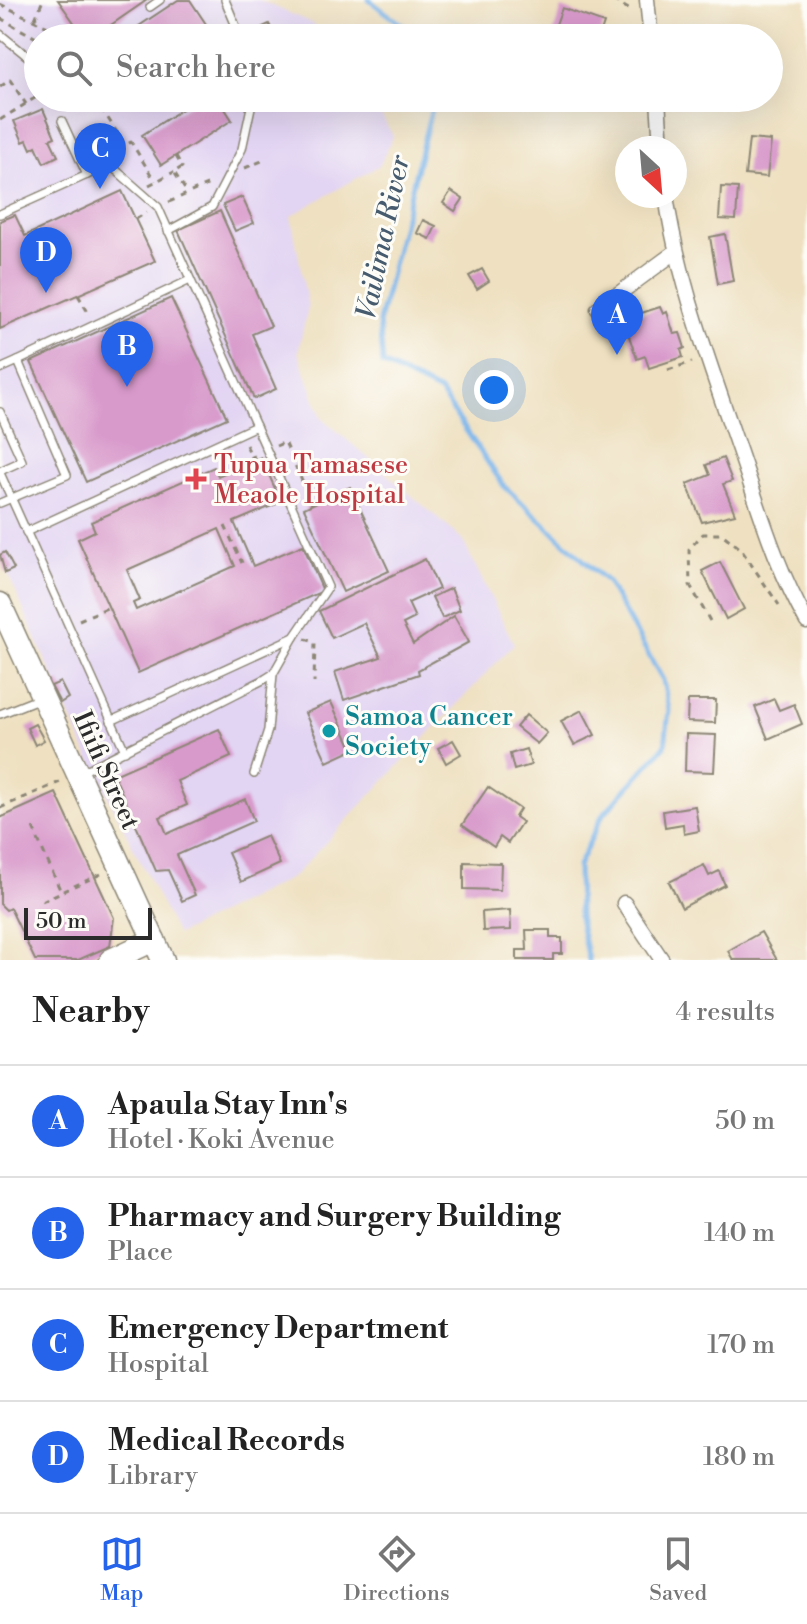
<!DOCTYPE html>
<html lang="en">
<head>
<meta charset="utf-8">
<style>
  body { margin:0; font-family:"Libre Bodoni",serif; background:#f2f2f2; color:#222 }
  .compass { position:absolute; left:615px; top:136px; width:72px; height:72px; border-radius:50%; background:#fff; box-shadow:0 8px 32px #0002; rotate:154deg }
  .scale { position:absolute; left:24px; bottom:20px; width:128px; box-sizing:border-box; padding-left:8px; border:4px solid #2b2b2b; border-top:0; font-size:22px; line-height:28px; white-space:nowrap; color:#2b2b2b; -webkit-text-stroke:6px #fdfcf7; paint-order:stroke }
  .you { position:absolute; left:494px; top:390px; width:28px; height:28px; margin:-20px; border:6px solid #fff; border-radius:50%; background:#1a73e8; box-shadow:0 0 0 12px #1a73e833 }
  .badge { display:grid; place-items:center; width:52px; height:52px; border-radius:50%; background:#2563eb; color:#fff; font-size:26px; font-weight:700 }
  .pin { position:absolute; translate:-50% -66px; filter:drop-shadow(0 2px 4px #0008) }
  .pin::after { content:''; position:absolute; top:42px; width:28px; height:24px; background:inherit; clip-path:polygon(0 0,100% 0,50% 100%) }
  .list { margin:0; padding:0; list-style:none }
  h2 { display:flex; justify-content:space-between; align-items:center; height:104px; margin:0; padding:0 32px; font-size:34px }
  h2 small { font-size:26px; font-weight:400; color:#767676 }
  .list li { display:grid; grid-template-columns:52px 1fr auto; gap:24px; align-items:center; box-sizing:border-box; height:112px; padding:0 32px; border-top:2px solid #e0e0e0 }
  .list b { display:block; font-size:30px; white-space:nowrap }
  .list p { margin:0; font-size:26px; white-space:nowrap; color:#767676 }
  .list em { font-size:26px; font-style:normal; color:#767676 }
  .icon { flex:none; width:44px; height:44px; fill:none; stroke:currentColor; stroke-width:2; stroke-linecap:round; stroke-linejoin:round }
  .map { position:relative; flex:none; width:807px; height:960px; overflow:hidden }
  .search { position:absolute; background:#fff; box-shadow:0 8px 32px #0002; left:24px; right:24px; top:24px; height:88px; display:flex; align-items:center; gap:20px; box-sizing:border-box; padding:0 28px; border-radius:44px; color:#767676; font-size:30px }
  .sheet { height:552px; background:#fff }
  nav { display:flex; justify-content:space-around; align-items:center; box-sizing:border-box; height:112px; border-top:2px solid #e0e0e0; background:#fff; font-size:22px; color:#767676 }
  nav a { display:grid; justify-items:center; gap:4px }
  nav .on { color:#2563eb }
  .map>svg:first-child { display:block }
  .built { fill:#e2d4f3 }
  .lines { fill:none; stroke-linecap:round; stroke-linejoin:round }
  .stream { stroke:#78b3e9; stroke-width:5 }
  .building { fill:#d899cb; fill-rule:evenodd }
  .service-casing { stroke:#8c8676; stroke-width:10 }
  .minor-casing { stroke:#8c8676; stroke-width:17 }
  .secondary-casing { stroke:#8c8676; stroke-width:25 }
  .path { stroke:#8c8676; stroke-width:3; stroke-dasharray:6 6; stroke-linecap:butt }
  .service { stroke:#fff; stroke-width:7 }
  .minor { stroke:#fff; stroke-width:14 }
  .secondary { stroke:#fff; stroke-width:22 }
  .health-dot { fill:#e0444e; stroke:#fdfcf7; stroke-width:3 }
  .culture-dot { fill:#0f9aa8; stroke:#fdfcf7; stroke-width:3 }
  .labels { text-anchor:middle; stroke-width:6; stroke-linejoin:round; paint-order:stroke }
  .health-label { font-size:26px; fill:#be3a42; stroke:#fdfcf7; text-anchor:start }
  .culture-label { font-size:26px; fill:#0d838f; stroke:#fdfcf7; text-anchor:start }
  .street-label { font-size:26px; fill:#2b2b2b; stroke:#fdfcf7 }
  .water-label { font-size:28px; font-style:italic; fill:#465b6e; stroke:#fdfcf7 }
</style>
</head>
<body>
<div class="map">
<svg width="807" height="960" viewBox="0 0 807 960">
  <rect width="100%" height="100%" fill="#fdfcf7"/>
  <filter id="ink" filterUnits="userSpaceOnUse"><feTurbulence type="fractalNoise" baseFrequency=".0125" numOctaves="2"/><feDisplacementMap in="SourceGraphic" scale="16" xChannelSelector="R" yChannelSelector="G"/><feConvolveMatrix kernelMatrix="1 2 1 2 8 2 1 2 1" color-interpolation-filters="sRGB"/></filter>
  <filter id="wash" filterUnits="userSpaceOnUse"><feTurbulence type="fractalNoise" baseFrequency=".006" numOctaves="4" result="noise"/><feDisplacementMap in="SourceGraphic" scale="32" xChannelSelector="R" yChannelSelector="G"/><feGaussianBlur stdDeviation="1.8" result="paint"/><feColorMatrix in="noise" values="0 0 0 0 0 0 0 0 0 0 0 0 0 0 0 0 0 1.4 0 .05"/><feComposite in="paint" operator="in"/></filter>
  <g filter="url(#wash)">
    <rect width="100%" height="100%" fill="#eee0c0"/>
    <path class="built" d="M 0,0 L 259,0 L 314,24 L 328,38 L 38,38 L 38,98 L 372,98 L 393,136 L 380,165 L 291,216 L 308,307 L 298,352 L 322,418 L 462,539 L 514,644 L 293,877 L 177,935 L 86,752 L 0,556 Z"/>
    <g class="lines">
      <g class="stream">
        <path d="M 369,0 L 420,38"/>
        <path d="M 434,98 L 379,322 L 383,364 L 440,392 L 504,486 L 607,582 L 663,680 L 669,710 L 665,746 L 602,816 L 578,866 L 579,917 L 588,960"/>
      </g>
    </g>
    <g id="blocks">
      <g class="building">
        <path d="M 58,0 L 147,0 L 92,38 L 85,38 Z"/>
        <path d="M 178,0 L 190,0 L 214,36 L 121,38 Z"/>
        <path d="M 562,8 L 604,23 L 599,38 L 551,38 Z"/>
        <path d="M 269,24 L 276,38 L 248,38 L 246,35 Z"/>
        <path d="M 200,98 L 218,98 L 232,120 L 161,165 L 142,135 Z"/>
        <path d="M 43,109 L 55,137 L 50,139 L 58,156 L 44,163 L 36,146 L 31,149 L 27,140 L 23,142 L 14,121 Z"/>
        <path d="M 749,139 L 771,141 L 767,177 L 745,175 Z"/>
        <path d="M 721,187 L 738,188 L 736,220 L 719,219 Z"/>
        <path d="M 122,191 L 155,261 L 0,329 L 0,221 L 15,215 L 25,236 Z"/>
        <path d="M 451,191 L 463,199 L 455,211 L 443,203 Z"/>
        <path d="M 242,197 L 254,223 L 235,231 L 223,205 Z"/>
        <path d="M 220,211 L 271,326 L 252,334 L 276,389 L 254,399 L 178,230 Z"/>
        <path d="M 423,220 L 436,226 L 430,239 L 417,233 Z"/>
        <path d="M 725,234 L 733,281 L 718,284 L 710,237 Z"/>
        <path d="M 482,269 L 489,281 L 477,289 L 469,276 Z"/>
        <path d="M 171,298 L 227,418 L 86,482 L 31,362 Z"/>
        <path d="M 660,307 L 663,314 L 667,312 L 674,334 L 680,333 L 685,348 L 681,350 L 683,357 L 649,368 L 645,356 L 637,359 L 623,319 Z"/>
        <path d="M 261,457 L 281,502 L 234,522 L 253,566 L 303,545 L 323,591 L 138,673 L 78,539 L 95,531 L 91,522 L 214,467 L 218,476 ZM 219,529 L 235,566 L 136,610 L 133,603 L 140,600 L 127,570 Z"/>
        <path d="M 723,458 L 732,481 L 723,484 L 735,514 L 702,522 L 687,484 L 710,475 L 706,465 Z"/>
        <path d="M 350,487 L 389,571 L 343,592 L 304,508 Z"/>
        <path d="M 5,552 L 14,569 L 5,573 L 0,555 Z"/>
        <path d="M 425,559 L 439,589 L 408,603 L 415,618 L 403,624 L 413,644 L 454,616 L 469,642 L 418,670 L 419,674 L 344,700 L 335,672 L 381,657 L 364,623 L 332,638 L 319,611 Z"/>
        <path d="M 720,562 L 744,609 L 726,619 L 702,571 Z"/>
        <path d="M 451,588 L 460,610 L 442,618 L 432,597 Z"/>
        <path d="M 60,682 L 68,698 L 60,703 L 51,686 Z"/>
        <path d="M 774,699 L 779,710 L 794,704 L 802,724 L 768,739 L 755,707 Z"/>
        <path d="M 688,700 L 716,700 L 715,723 L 687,722 Z"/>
        <path d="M 331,702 L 353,750 L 327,762 L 305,713 Z"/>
        <path d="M 582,710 L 595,735 L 574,745 L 561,721 Z"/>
        <path d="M 526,715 L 547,733 L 537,744 L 516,727 Z"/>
        <path d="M 35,724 L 44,740 L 35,745 L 27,728 Z"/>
        <path d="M 219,729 L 231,757 L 177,781 L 187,805 L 160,817 L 167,834 L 245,799 L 254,821 L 177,855 L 195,895 L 182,901 L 168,870 L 156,871 L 114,775 Z"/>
        <path d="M 686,734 L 716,735 L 714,772 L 685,771 Z"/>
        <path d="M 453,740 L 461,754 L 446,763 L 438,748 Z"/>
        <path d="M 526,749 L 531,765 L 514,770 L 510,754 Z"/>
        <path d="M 488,787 L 520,809 L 515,817 L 522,822 L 508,843 L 500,837 L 494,847 L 462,825 Z"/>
        <path d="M 56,793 L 114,918 L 110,946 L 78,960 L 35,960 L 10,908 L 6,910 L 0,904 L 0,818 Z"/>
        <path d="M 695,806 L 699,831 L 684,834 L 683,824 L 665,827 L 663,811 Z"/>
        <path d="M 267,836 L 280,864 L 241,882 L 228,853 Z"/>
        <path d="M 464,862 L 501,863 L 500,890 L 464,889 Z"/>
        <path d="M 704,865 L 709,876 L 719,871 L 725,885 L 682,908 L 669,882 Z"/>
        <path d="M 510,910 L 511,930 L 483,931 L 482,912 Z"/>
        <path d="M 526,930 L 550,930 L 550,938 L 562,938 L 562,954 L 553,954 L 553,960 L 517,960 L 517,950 L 527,950 Z"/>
        <path d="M 761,932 L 777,960 L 733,960 L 728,951 Z"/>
      </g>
    </g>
  </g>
  <g filter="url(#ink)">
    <use href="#blocks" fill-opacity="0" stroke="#8c8676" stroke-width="2"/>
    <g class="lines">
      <g class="service-casing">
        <g id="service">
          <path d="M 225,0 L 241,38"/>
          <path d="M 150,7 L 160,0"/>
          <path d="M 0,34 L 32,60"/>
          <path d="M 87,175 L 109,164 L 158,207 L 328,587 L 294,637 L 111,721"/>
          <path d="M 0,214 L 87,175 L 62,121"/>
          <path d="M 168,231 L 212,207 L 242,149 L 253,98"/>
          <path d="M 18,361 L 190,280"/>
          <path d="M 0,369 L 18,361 L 67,475 L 0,503"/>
          <path d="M 0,412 L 22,461 L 0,471"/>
          <path d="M 0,473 L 125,751"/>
          <path d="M 26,532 L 256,426"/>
          <path d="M 0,714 L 38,699"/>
          <path d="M 80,773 L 265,679 L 273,674 L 294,637"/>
          <path d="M 254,774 L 268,730 L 273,674"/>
        </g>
      </g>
      <g class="minor-casing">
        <g id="minor">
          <path d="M 647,0 L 651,38"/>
          <path d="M 658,98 L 661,148"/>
          <path d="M 666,196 C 679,283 709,361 737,444 C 758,504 775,566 807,622"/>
          <path d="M 598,309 L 674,253"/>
          <path d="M 624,903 L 662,960"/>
        </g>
      </g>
      <g class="secondary-casing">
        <g id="secondary">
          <path d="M 0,604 L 163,960"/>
          <path d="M 111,960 L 154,940"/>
        </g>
      </g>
      <g class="path">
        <path d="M 613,0 L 632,11"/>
        <path d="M 0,4 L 52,29 L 57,38"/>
        <path d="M 0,18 L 38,39"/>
        <path d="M 35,19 L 43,0"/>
        <path d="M 0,87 L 10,80 L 26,104"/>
        <path d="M 95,98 L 125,145 L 131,142 L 155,181"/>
        <path d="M 0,120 L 38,96"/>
        <path d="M 176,156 L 182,167 L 174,172 L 188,194"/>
        <path d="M 245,168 L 264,160"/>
        <path d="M 149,185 L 174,172"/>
        <path d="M 169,202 L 209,184"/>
        <path d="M 136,219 L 147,212"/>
        <path d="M 78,295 L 89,314"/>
        <path d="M 668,370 L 692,362"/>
        <path d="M 246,445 L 252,457 L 255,456"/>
        <path d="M 276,446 L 285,442 L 312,504"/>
        <path d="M 225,526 L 242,563"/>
        <path d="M 79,620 L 109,607"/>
        <path d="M 710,621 L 690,585 L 689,549 L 703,534 L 722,534 L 740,548 L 779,605"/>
        <path d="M 305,639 L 315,642 L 314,683"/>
        <path d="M 0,808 L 60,782"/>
        <path d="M 33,828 L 61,892 L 101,874"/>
        <path d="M 42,901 L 61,892"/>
      </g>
      <use href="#service" class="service"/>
      <use href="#minor" class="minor"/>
      <use href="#secondary" class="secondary"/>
    </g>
  </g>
  <path class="health-dot" d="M192 467h8v8h8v8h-8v8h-8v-8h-8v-8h8z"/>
  <circle class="culture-dot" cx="329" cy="731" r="8"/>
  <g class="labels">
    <g class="health-label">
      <text x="214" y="473">Tupua Tamasese<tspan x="214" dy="30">Meaole Hospital</tspan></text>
    </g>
    <g class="culture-label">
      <text x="345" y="725">Samoa Cancer<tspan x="345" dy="30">Society</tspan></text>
    </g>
    <g class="street-label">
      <text transform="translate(107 770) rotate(66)" y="9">Ifiifi Street</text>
    </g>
    <g class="water-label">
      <text transform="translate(382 237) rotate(-78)" y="10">Vailima River</text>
    </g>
  </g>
</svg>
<svg class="compass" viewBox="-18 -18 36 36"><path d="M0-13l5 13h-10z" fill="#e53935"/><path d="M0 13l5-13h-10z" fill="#767676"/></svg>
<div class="scale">50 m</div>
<div class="you"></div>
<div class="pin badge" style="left:617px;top:355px">A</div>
<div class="pin badge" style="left:127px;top:387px">B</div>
<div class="pin badge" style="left:100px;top:189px">C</div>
<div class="pin badge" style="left:46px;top:293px">D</div>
<div class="search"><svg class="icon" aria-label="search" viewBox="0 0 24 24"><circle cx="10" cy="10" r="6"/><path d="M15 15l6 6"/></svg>Search here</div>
</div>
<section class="sheet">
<h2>Nearby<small>4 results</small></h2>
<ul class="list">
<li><span class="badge">A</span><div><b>Apaula Stay Inn's</b><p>Hotel · Koki Avenue</p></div><em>50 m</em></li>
<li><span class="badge">B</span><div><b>Pharmacy and Surgery Building</b><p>Place</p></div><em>140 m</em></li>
<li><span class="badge">C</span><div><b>Emergency Department</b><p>Hospital</p></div><em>170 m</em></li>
<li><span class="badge">D</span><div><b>Medical Records</b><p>Library</p></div><em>180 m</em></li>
</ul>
</section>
<nav>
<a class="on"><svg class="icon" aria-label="map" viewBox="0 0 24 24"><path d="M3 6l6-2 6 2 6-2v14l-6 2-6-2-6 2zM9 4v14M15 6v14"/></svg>Map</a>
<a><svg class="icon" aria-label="directions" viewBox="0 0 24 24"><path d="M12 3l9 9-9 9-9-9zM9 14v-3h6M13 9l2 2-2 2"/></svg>Directions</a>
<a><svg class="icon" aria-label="saved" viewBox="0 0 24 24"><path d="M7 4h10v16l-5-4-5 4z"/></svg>Saved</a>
</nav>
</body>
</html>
